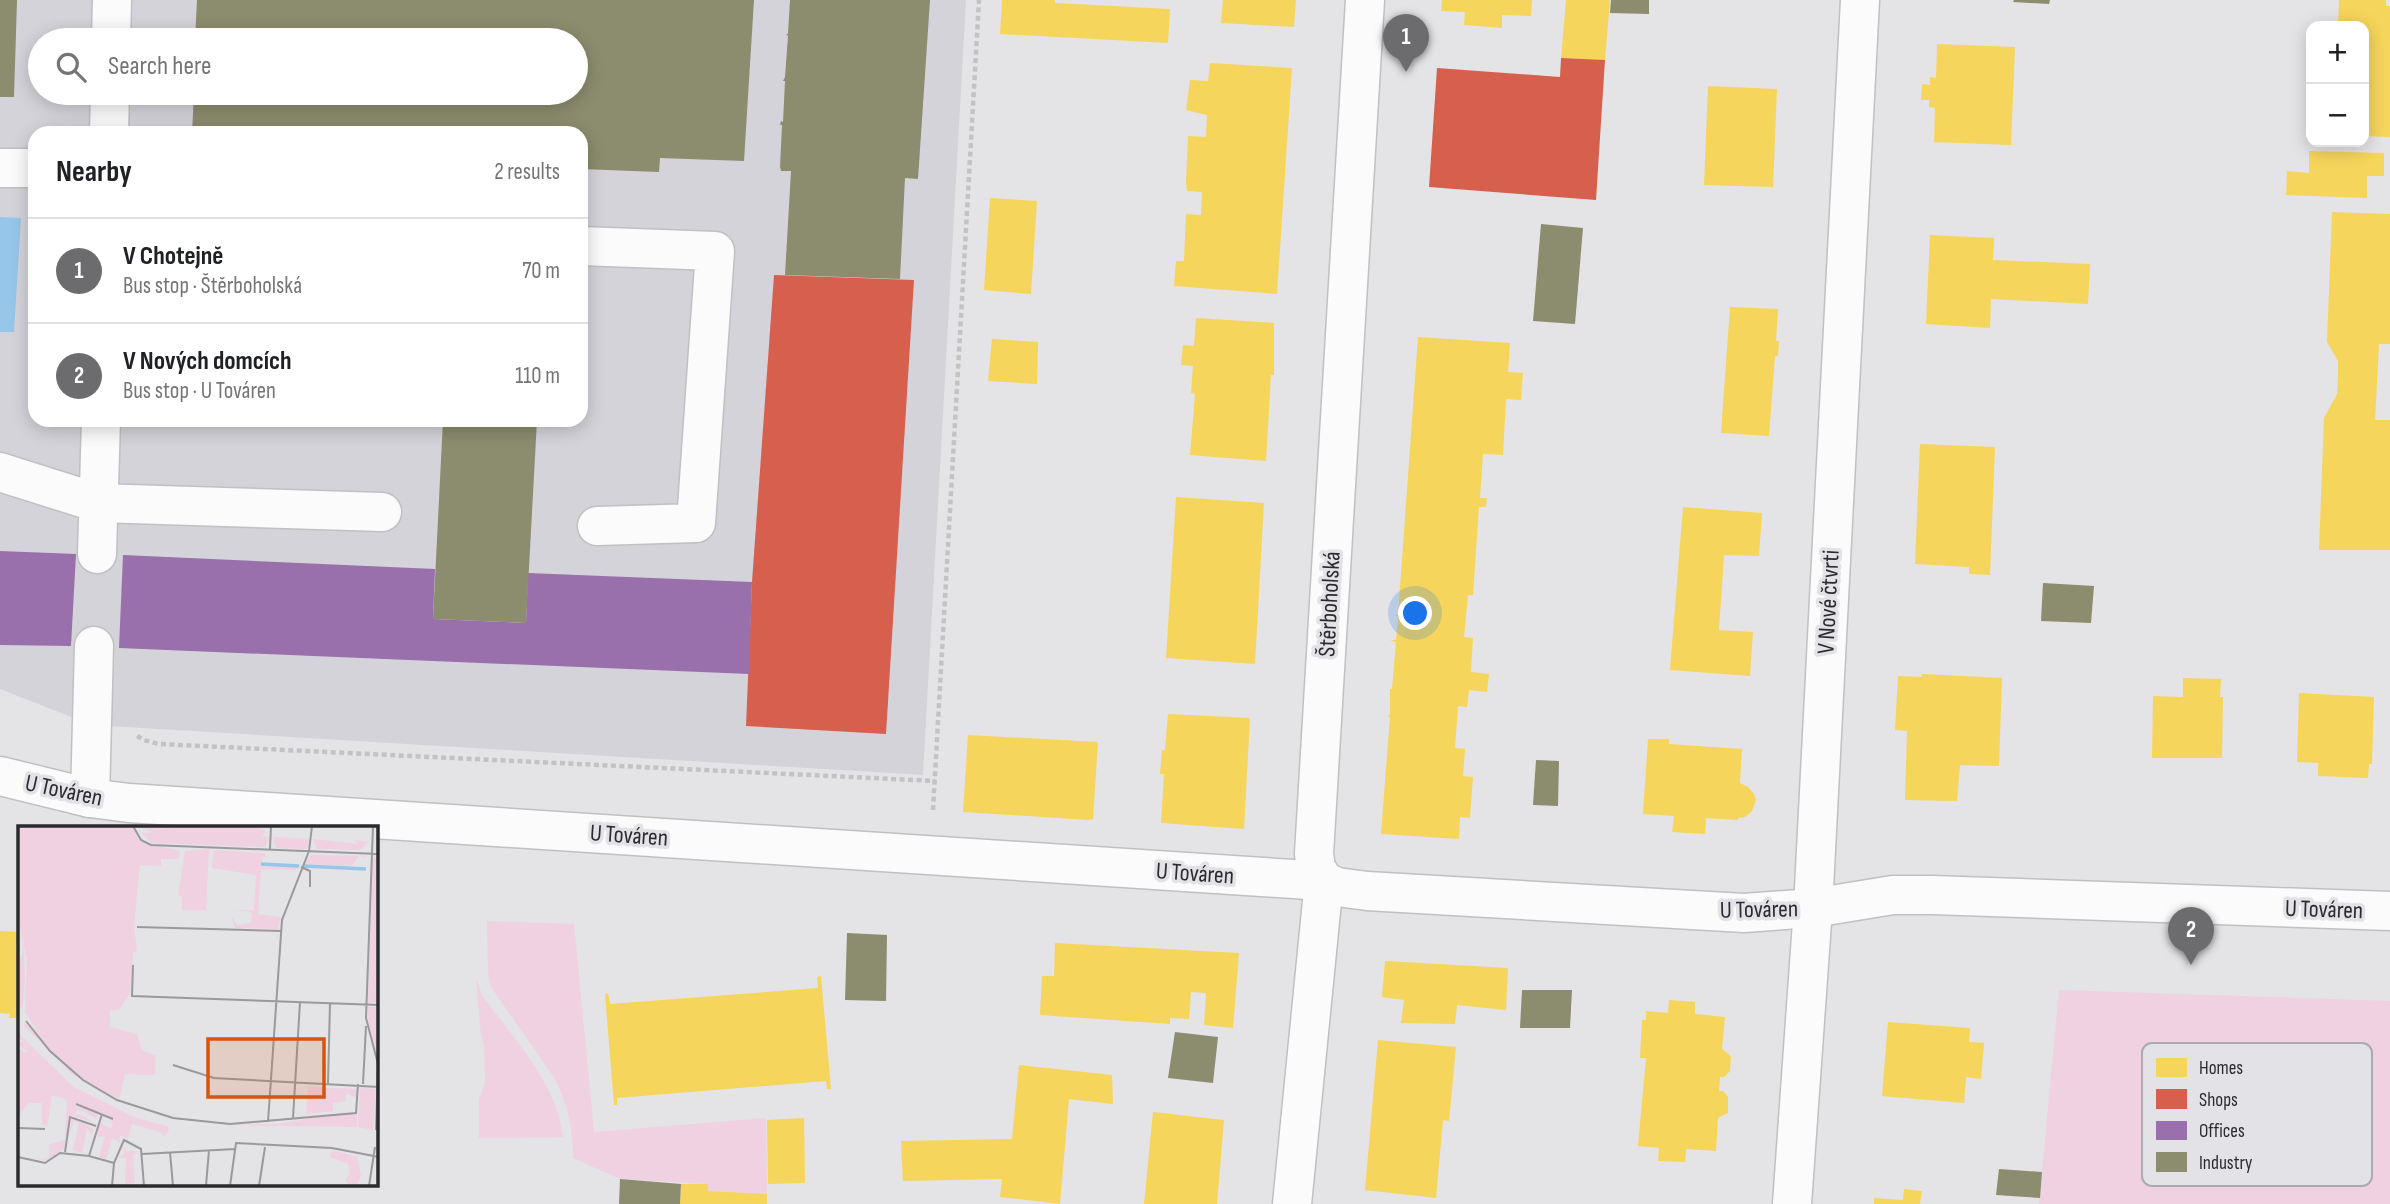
<!DOCTYPE html>
<html lang="en">
<head>
<meta charset="utf-8">
<style>
  body { margin:0; font-family:"Sofia Sans Condensed",sans-serif; background:#f6f6f6; color:#202124 }
  .controls { position:absolute; right:21px; top:21px; display:grid; overflow:hidden; border-radius:14px; box-shadow:0 4px 18px #0003 }
  .controls button { width:63px; height:63px; display:grid; place-items:center; padding:0; border:0; border-bottom:2px solid #e0e0e0; background:#fff; color:#202124; font:35px sans-serif }
  .you { position:absolute; left:1416px; top:614px; width:24px; height:24px; margin:-18px; border:5px solid #fff; border-radius:50%; background:#1a73e8; box-shadow:0 0 0 10px #1a73e833 }
  .badge { display:grid; place-items:center; width:46px; height:46px; border-radius:50%; background:#6c6b6e; color:#fff; font-size:23px; font-weight:700 }
  .pin { position:absolute; translate:-50% -58px; filter:drop-shadow(0 2px 4px #0008) }
  .pin::after { content:''; position:absolute; top:37px; width:24px; height:21px; background:inherit; clip-path:polygon(0 0,100% 0,50% 100%) }
  .list { margin:0; padding:0; list-style:none }
  h2 { display:flex; justify-content:space-between; align-items:center; height:91px; margin:0; padding:0 28px; font-size:30px }
  h2 small { font-size:23px; font-weight:400; color:#757577 }
  .list li { display:grid; grid-template-columns:46px 1fr auto; gap:21px; align-items:center; box-sizing:border-box; height:105px; padding:0 28px; border-top:2px solid #e0e0e0 }
  .list b { display:block; font-size:26px; white-space:nowrap }
  .list p { margin:0; font-size:23px; white-space:nowrap; color:#757577 }
  .list em { font-size:23px; font-style:normal; color:#757577 }
  .icon { flex:none; width:38px; height:38px; fill:none; stroke:currentColor; stroke-width:2; stroke-linecap:round; stroke-linejoin:round }
  .map { position:relative; flex:none; width:2390px; height:1204px; overflow:hidden }
  .search { position:absolute; background:#fff; box-shadow:0 4px 18px #0003; left:28px; top:28px; width:560px; height:77px; display:flex; align-items:center; gap:18px; box-sizing:border-box; padding:0 24px; border-radius:38px; color:#757577; font-size:26px }
  .panel { position:absolute; background:#fff; box-shadow:0 4px 18px #0003; left:28px; top:126px; width:560px; height:301px; border-radius:21px }
  .map>svg:first-child { display:block }
  .built { fill:#d4d3da; fill-rule:evenodd }
  .green { fill:#f0d1e1 }
  .water { fill:#96c6e9 }
  .homes { fill:#f6d55c }
  .shops { fill:#d6604d }
  .offices { fill:#9970ab }
  .industry { fill:#8c8c6e }
  .lines { fill:none; stroke-linecap:round; stroke-linejoin:round }
  .minor-casing { stroke:#c0c0c2; stroke-width:41 }
  .path { stroke:#c3c3c4; stroke-width:4.5; stroke-dasharray:5 3.5; stroke-linecap:butt }
  .minor { stroke:#fbfbfb; stroke-width:38 }
  .labels { text-anchor:middle; stroke-width:7; stroke-linejoin:round; paint-order:stroke }
  .street-label { font-size:24px; fill:#2b2b2d; stroke:#e3e2e7 }
  .inset-river { fill:none; stroke:#96c6e9; stroke-width:3.5 }
  .inset-road { fill:none; stroke:#9a999c; stroke-width:2 }
  .view { fill:#d5540f; fill-opacity:0.15; stroke:#d5540f; stroke-width:3.5 }
  .inset-edge { fill:none; stroke:#2b2b2d; stroke-width:3.5 }
  .key { fill:#e3e2e7; stroke:#acabaf; stroke-width:2 }
  .key-label { font-size:19px; fill:#2b2b2d }
</style>
</head>
<body>
<div class="map">
<svg width="2390" height="1204" viewBox="0 0 2390 1204">
  <rect width="100%" height="100%" fill="#e4e3e6"/>
  <path class="built" d="M 0,0 L 966,0 L 923,775 L 92,725 L 0,689 ZM 40,40 L 576,40 L 576,93 L 40,93 ZM 35,133 L 581,133 L 581,420 L 35,420 Z"/>
  <g class="green">
    <path d="M 487,921 L 574,924 L 594,1132 L 766,1118 L 767,1194 L 708,1191 L 707,1184 L 620,1179 L 573,1158 C 573,1128 568,1106 555,1079 L 491,987 L 488,972 Z"/>
    <path d="M 476,978 L 482,995 C 513,1038 557,1083 563,1137 L 479,1138 L 479,1099 L 485,1084 L 484,1045 L 481,1036 Z"/>
    <path d="M 2059,990 L 2390,1001 L 2390,1204 L 2039,1204 Z"/>
  </g>
  <path class="water" d="M 0,217 L 21,218 L 14,332 L 0,332 Z"/>
  <g class="homes">
    <path d="M 1002,0 L 1055,0 L 1055,3 L 1170,9 L 1168,43 L 1000,34 Z"/>
    <path d="M 1223,0 L 1296,0 L 1294,27 L 1221,23 Z"/>
    <path d="M 1442,0 L 1532,0 L 1531,16 L 1502,15 L 1502,28 L 1464,25 L 1465,12 L 1441,11 Z"/>
    <path d="M 1566,0 L 1610,0 L 1605,60 L 1561,58 Z"/>
    <path d="M 2339,0 L 2386,0 L 2386,6 L 2390,6 L 2390,137 L 2364,136 L 2364,26 L 2338,26 Z"/>
    <path d="M 1937,44 L 2015,47 L 2011,145 L 1934,142 L 1935,108 L 1929,107 L 1929,100 L 1921,100 L 1922,84 L 1930,85 L 1930,77 L 1936,78 Z"/>
    <path d="M 1210,63 L 1292,68 L 1277,294 L 1174,286 L 1176,261 L 1184,261 L 1186,214 L 1201,215 L 1202,192 L 1187,191 L 1186,182 L 1188,136 L 1206,137 L 1207,115 L 1186,110 L 1190,80 L 1208,81 Z"/>
    <path d="M 1708,86 L 1777,89 L 1773,187 L 1704,185 Z"/>
    <path d="M 2309,151 L 2384,153 L 2384,176 L 2367,176 L 2367,198 L 2286,195 L 2287,171 L 2309,173 Z"/>
    <path d="M 990,198 L 1037,201 L 1031,294 L 984,290 Z"/>
    <path d="M 2332,212 L 2390,214 L 2390,344 L 2379,344 L 2375,420 L 2390,420 L 2390,550 L 2319,550 L 2324,418 L 2337,394 L 2338,379 L 2338,361 L 2327,342 Z"/>
    <path d="M 1930,235 L 1994,238 L 1993,260 L 2090,264 L 2088,304 L 1991,299 L 1990,328 L 1926,324 Z"/>
    <path d="M 1730,307 L 1778,309 L 1776,341 L 1779,341 L 1778,356 L 1775,356 L 1769,436 L 1721,433 Z"/>
    <path d="M 1196,318 L 1274,323 L 1274,375 L 1271,375 L 1266,461 L 1190,455 L 1195,394 L 1191,393 L 1193,366 L 1181,365 L 1183,345 L 1194,346 Z"/>
    <path d="M 1418,337 L 1510,343 L 1508,372 L 1523,373 L 1521,400 L 1506,399 L 1503,455 L 1483,454 L 1480,498 L 1487,498 L 1486,507 L 1479,507 L 1473,595 L 1468,595 L 1464,637 L 1473,638 L 1471,672 L 1489,674 L 1487,692 L 1469,690 L 1467,707 L 1458,706 L 1455,748 L 1465,749 L 1463,776 L 1473,777 L 1470,818 L 1460,817 L 1459,839 L 1381,834 L 1390,717 L 1387,717 L 1390,715 L 1390,689 L 1392,689 L 1396,642 L 1390,640 L 1396,640 L 1398,617 L 1395,615 L 1398,615 Z"/>
    <path d="M 992,339 L 1038,342 L 1037,384 L 988,381 Z"/>
    <path d="M 1920,444 L 1995,447 L 1990,575 L 1969,574 L 1969,567 L 1915,564 Z"/>
    <path d="M 1176,497 L 1264,503 L 1255,664 L 1166,658 Z"/>
    <path d="M 1683,507 L 1762,513 L 1759,556 L 1724,555 L 1719,630 L 1753,632 L 1750,676 L 1670,670 Z"/>
    <path d="M 1922,674 L 2002,678 L 1999,766 L 1960,765 L 1957,801 L 1905,800 L 1907,731 L 1895,730 L 1898,676 L 1922,677 Z"/>
    <path d="M 2183,678 L 2221,679 L 2220,697 L 2223,697 L 2222,758 L 2152,758 L 2153,696 L 2183,697 Z"/>
    <path d="M 2299,693 L 2374,697 L 2372,764 L 2369,764 L 2368,778 L 2318,776 L 2318,763 L 2297,762 Z"/>
    <path d="M 1168,714 L 1250,718 L 1244,829 L 1161,823 L 1164,774 L 1160,774 L 1162,750 L 1165,750 Z"/>
    <path d="M 968,735 L 1098,742 L 1093,819 L 1089,820 L 963,812 Z"/>
    <path d="M 1648,739 L 1669,739 L 1669,744 L 1742,749 L 1740,783 L 1748,787 L 1754,794 L 1756,800 L 1752,811 L 1745,817 L 1738,818 L 1738,820 L 1706,818 L 1705,834 L 1672,832 L 1674,816 L 1643,814 Z"/>
    <path d="M 0,931 L 19,932 L 19,1018 L 9,1018 L 10,1014 L 0,1013 Z"/>
    <path d="M 1055,943 L 1239,953 L 1233,1028 L 1204,1025 L 1206,993 L 1191,992 L 1189,1019 L 1170,1018 L 1170,1024 L 1040,1015 L 1042,976 L 1054,976 Z"/>
    <path d="M 1385,961 L 1508,968 L 1506,1010 L 1457,1005 L 1455,1024 L 1401,1023 L 1404,1000 L 1382,997 Z"/>
    <path d="M 821,976 L 831,1089 L 827,1089 L 826,1081 L 617,1098 L 617,1105 L 614,1105 L 605,994 L 608,993 L 610,1004 L 818,988 L 817,977 Z"/>
    <path d="M 1669,1000 L 1695,1002 L 1695,1014 L 1725,1017 L 1722,1049 L 1731,1056 L 1730,1071 L 1724,1077 L 1720,1077 L 1719,1091 L 1723,1091 L 1728,1097 L 1728,1113 L 1718,1118 L 1716,1151 L 1686,1149 L 1685,1162 L 1658,1161 L 1659,1148 L 1638,1146 L 1646,1058 L 1640,1058 L 1642,1020 L 1646,1020 L 1646,1011 L 1668,1013 Z"/>
    <path d="M 1888,1022 L 1970,1028 L 1969,1042 L 1984,1043 L 1981,1079 L 1966,1077 L 1964,1103 L 1882,1096 Z"/>
    <path d="M 1378,1040 L 1456,1047 L 1449,1121 L 1443,1120 L 1436,1198 L 1365,1190 Z"/>
    <path d="M 1019,1065 L 1112,1075 L 1113,1104 L 1069,1099 L 1060,1204 L 1000,1197 L 1002,1179 L 903,1181 L 901,1141 L 1012,1139 Z"/>
    <path d="M 1153,1112 L 1224,1120 L 1217,1204 L 1144,1204 Z"/>
    <path d="M 804,1118 L 805,1183 L 768,1184 L 767,1120 Z"/>
    <path d="M 681,1184 L 708,1184 L 708,1191 L 767,1194 L 767,1204 L 680,1204 Z"/>
    <path d="M 1904,1189 L 1922,1191 L 1920,1204 L 1874,1204 L 1874,1198 L 1903,1200 Z"/>
  </g>
  <g class="shops">
    <path d="M 1561,58 L 1605,60 L 1596,200 L 1429,187 L 1437,68 L 1560,77 Z"/>
    <path d="M 774,275 L 914,280 L 886,734 L 746,726 L 752,582 Z"/>
  </g>
  <g class="offices">
    <path d="M 0,551 L 76,554 L 71,646 L 0,645 Z"/>
    <path d="M 123,555 L 435,569 L 433,619 L 526,623 L 528,573 L 752,582 L 749,674 L 119,648 Z"/>
  </g>
  <g class="industry">
    <path d="M 0,0 L 17,0 L 14,97 L 0,97 Z"/>
    <path d="M 197,0 L 754,0 L 744,161 L 660,158 L 659,172 L 581,169 L 581,133 L 192,133 L 194,93 L 576,93 L 576,40 L 195,40 Z"/>
    <path d="M 790,0 L 930,0 L 918,179 L 905,178 L 900,279 L 785,275 L 791,171 L 781,171 L 780,167 L 782,125 L 780,125 L 781,121 L 783,122 L 785,81 L 783,81 L 785,77 L 788,36 L 786,34 L 788,34 Z"/>
    <path d="M 1611,0 L 1649,0 L 1649,14 L 1610,13 Z"/>
    <path d="M 2014,0 L 2050,0 L 2049,4 L 2013,2 Z"/>
    <path d="M 1541,224 L 1583,228 L 1575,324 L 1533,321 Z"/>
    <path d="M 443,420 L 537,420 L 526,623 L 433,619 Z"/>
    <path d="M 2043,583 L 2094,586 L 2091,623 L 2041,621 Z"/>
    <path d="M 1536,760 L 1559,761 L 1558,806 L 1533,805 Z"/>
    <path d="M 847,933 L 887,935 L 886,1001 L 845,1000 Z"/>
    <path d="M 1522,990 L 1572,990 L 1570,1028 L 1520,1028 Z"/>
    <path d="M 1175,1032 L 1218,1037 L 1213,1083 L 1168,1078 Z"/>
    <path d="M 1999,1169 L 2042,1172 L 2040,1198 L 1996,1195 Z"/>
    <path d="M 620,1179 L 681,1184 L 680,1204 L 619,1204 Z"/>
  </g>
  <g class="lines">
    <g class="minor-casing">
      <g id="minor">
        <path d="M 111,40 L 112,0"/>
        <path d="M 109,133 L 110,93"/>
        <path d="M 0,168 L 35,168"/>
        <path d="M 581,246 L 715,251 L 696,523 L 597,526"/>
        <path d="M 0,472 L 98,503 L 382,512"/>
        <path d="M 97,554 L 101,420"/>
        <path d="M 0,776 L 90,798 L 129,803 L 1324,881 L 1337,887 L 1367,891 L 1744,913 L 1813,908 L 1893,895 L 1932,895 L 2390,911"/>
        <path d="M 90,798 L 94,646"/>
        <path d="M 1292,1204 L 1324,881 L 1316,868 L 1314,854 L 1365,0"/>
        <path d="M 1792,1204 L 1813,908 L 1860,0"/>
      </g>
    </g>
    <g class="path">
      <path d="M 137,736 L 144,740 L 159,744 L 935,781"/>
      <path d="M 933,810 L 979,0"/>
    </g>
    <use href="#minor" class="minor"/>
  </g>
  <g class="labels">
    <g class="street-label">
      <text transform="translate(1828 602) rotate(-87)" y="8">V Nové čtvrti</text>
      <text transform="translate(1329 604) rotate(-87)" y="8">Štěrboholská</text>
      <text transform="translate(64 790) rotate(12)" y="8">U Továren</text>
      <text transform="translate(629 835) rotate(4)" y="8">U Továren</text>
      <text transform="translate(1195 873) rotate(4)" y="8">U Továren</text>
      <text transform="translate(1759 909) rotate(-1)" y="8">U Továren</text>
      <text transform="translate(2324 909) rotate(2)" y="8">U Továren</text>
    </g>
  </g>
  <g transform="translate(18 826)">
    <rect width="360" height="360" fill="#e4e3e6"/>
    <path d="M 0,0 L 114,0 L 122,15 L 162,25 L 160,33 L 143,33 L 143,40 L 122,39 L 116,100 L 119,125 L 115,126 L 112,167 L 102,183 L 92,185 L 92,201 L 119,208 L 124,224 L 138,230 L 137,249 L 107,248 L 101,273 L 55,249 L 5,199 L 8,197 L 29,220 L 7,186 L 9,134 L 0,92 ZM 120,0 L 236,0 L 248,5 L 244,10 L 250,11 L 250,16 L 246,21 L 134,17 L 120,4 L 126,7 L 134,6 ZM 255,11 L 291,13 L 289,23 L 258,22 ZM 295,13 L 339,18 L 337,14 L 350,16 L 342,24 L 299,23 ZM 191,23 L 188,84 L 164,84 L 164,70 L 160,69 L 167,25 ZM 196,24 L 246,27 L 249,31 L 244,31 L 244,37 L 283,39 L 278,44 L 243,43 L 240,88 L 263,91 L 260,103 L 217,102 L 213,90 L 219,99 L 233,97 L 234,88 L 230,85 L 212,84 L 236,84 L 238,49 L 194,42 ZM 293,29 L 346,30 L 349,32 L 341,30 L 334,40 L 287,38 ZM 355,32 L 361,32 L 360,177 L 350,177 ZM 0,99 L 6,126 L 7,150 L 5,181 L 0,182 L 0,137 L 5,126 ZM 350,181 L 360,181 L 360,233 L 351,205 ZM 0,207 L 56,261 L 116,291 L 151,301 L 150,306 L 144,312 L 145,307 L 114,298 L 110,313 L 102,309 L 102,317 L 94,312 L 88,333 L 81,331 L 87,310 L 79,311 L 79,305 L 82,296 L 93,303 L 95,297 L 83,294 L 93,296 L 94,291 L 58,277 L 57,280 L 80,288 L 79,293 L 60,283 L 58,287 L 76,296 L 52,289 L 46,323 L 29,334 L 18,333 L 31,332 L 32,318 L 47,314 L 49,274 L 34,269 L 29,301 L 24,297 L 24,277 L 11,277 L 1,289 L 0,221 L 5,226 L 11,227 L 0,218 L 6,214 L 0,214 ZM 290,261 L 339,263 L 338,272 L 328,267 L 328,275 L 315,277 L 315,285 L 288,288 ZM 342,262 L 358,263 L 355,304 L 340,301 ZM 317,288 L 339,289 L 339,301 L 208,299 L 260,298 ZM 54,293 L 65,296 L 75,303 L 74,308 L 69,303 L 64,327 L 55,324 L 61,296 L 56,295 L 50,311 ZM 106,320 L 108,325 L 121,325 L 115,329 L 117,357 L 107,358 L 108,332 L 100,332 L 106,327 ZM 314,324 L 339,331 L 343,350 L 338,360 L 331,360 L 327,353 L 332,348 L 330,338 L 312,331 Z" fill="#f0d1e1"/>
    <path class="inset-river" d="M 243,38 L 281,40M 286,40 L 348,43"/>
    <path class="inset-road" d="M 115,0 L 123,14 L 133,19 L 361,28M 355,0 L 348,192 L 360,238 L 358,304M 252,23 L 253,0M 283,41 L 292,45 L 292,61M 119,101 L 263,105M 115,139 L 114,170 L 361,179M 8,195 L 32,225 L 65,254 L 99,274 L 155,292 L 212,298 L 338,287 L 340,258M 155,239 L 196,252 L 361,261M 310,257 L 312,177M 345,258 L 348,200M 58,278 L 95,293M 84,288 L 71,330 L 96,337M 275,292 L 282,176M 250,296 L 264,94 L 291,25 L 294,0M 0,302 L 27,303M 47,326 L 52,291 L 78,300M 152,326 L 155,360M 124,328 L 217,323M 0,331 L 27,337 L 42,327 L 71,330M 94,360 L 96,337 L 106,314 L 123,323 L 126,360M 188,360 L 191,324M 212,360 L 218,317 L 314,322 L 361,331M 241,360 L 247,321M 351,360 L 357,321"/>
    <path class="view" d="M 190,213 L 306,213 L 306,271 L 190,271 Z"/>
    <rect width="360" height="360" class="inset-edge"/>
  </g>
  <rect x="2142" y="1043" width="230" height="143" rx="10" class="key"/>
  <rect x="2156" y="1058" width="31" height="19" fill="#f6d55c"/>
  <rect x="2156" y="1089" width="31" height="20" fill="#d6604d"/>
  <rect x="2156" y="1121" width="31" height="19" fill="#9970ab"/>
  <rect x="2156" y="1152" width="31" height="20" fill="#8c8c6e"/>
  <g class="key-label">
    <text x="2199" y="1074">Homes</text>
    <text x="2199" y="1106">Shops</text>
    <text x="2199" y="1137">Offices</text>
    <text x="2199" y="1169">Industry</text>
  </g>
</svg>
<div class="controls">
<button>+</button>
<button>−</button>
</div>
<div class="you"></div>
<div class="pin badge" style="left:1406px;top:72px">1</div>
<div class="pin badge" style="left:2191px;top:965px">2</div>
<div class="search"><svg class="icon" aria-label="search" viewBox="0 0 24 24"><circle cx="10" cy="10" r="6"/><path d="M15 15l6 6"/></svg>Search here</div>
<section class="panel">
<h2>Nearby<small>2 results</small></h2>
<ul class="list">
<li><span class="badge">1</span><div><b>V Chotejně</b><p>Bus stop · Štěrboholská</p></div><em>70 m</em></li>
<li><span class="badge">2</span><div><b>V Nových domcích</b><p>Bus stop · U Továren</p></div><em>110 m</em></li>
</ul>
</section>
</div>
</body>
</html>
